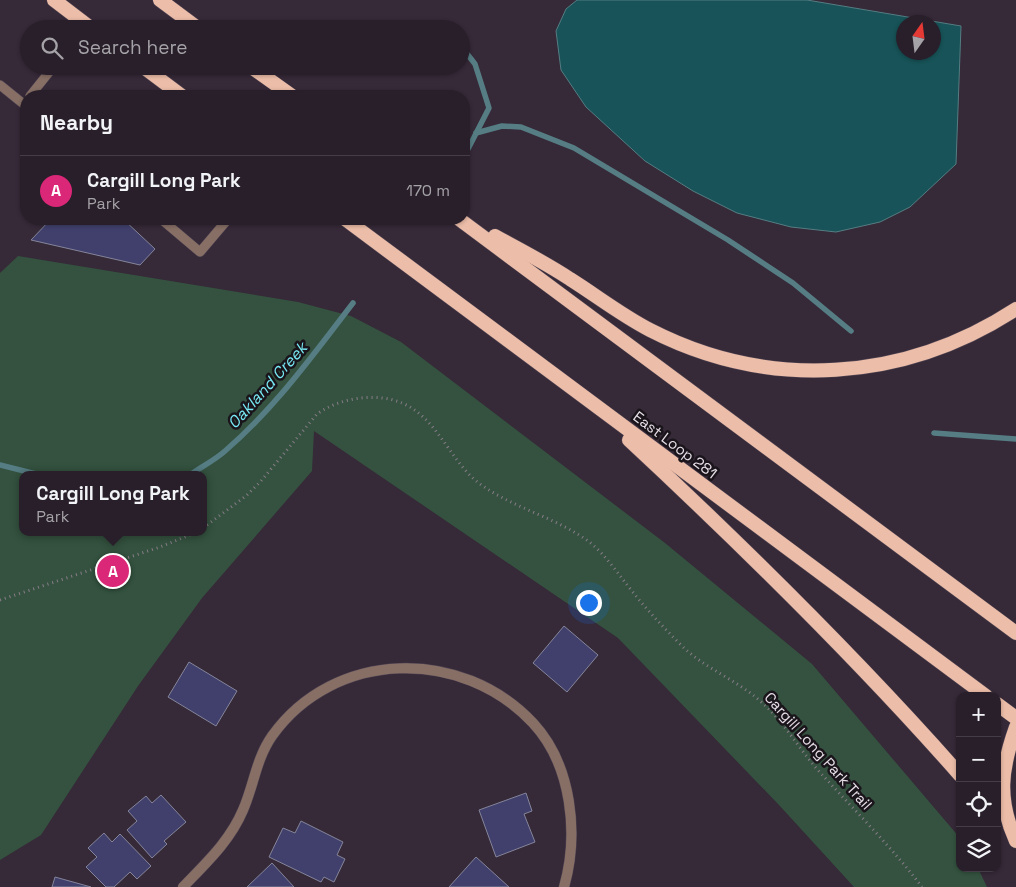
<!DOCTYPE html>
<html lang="en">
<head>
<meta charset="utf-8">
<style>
  body { margin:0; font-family:"Space Grotesk",sans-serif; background:#302732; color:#f1f3f6 }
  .controls { position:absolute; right:15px; bottom:15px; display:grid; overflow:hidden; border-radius:10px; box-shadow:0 1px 4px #0004 }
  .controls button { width:45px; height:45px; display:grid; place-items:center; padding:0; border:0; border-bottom:1px solid #443d47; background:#281f2a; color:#f1f3f6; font:25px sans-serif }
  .compass { position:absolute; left:896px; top:15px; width:45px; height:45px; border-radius:50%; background:#281f2a; box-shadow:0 1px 4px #0004; rotate:14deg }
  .you { position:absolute; left:588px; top:602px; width:18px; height:18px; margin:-12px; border:4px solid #fff; border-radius:50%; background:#1a73e8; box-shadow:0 0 0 8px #1a73e833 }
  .badge { display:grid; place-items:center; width:32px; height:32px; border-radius:50%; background:#db2777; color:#fff; font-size:16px; font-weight:700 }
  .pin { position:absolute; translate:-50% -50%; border:2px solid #fff; box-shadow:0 1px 5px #0006 }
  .popup { position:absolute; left:19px; top:471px; width:188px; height:65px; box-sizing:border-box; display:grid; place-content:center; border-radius:10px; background:#281f2a; filter:drop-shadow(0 1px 4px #0005); font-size:16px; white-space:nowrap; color:#a5a2a8 }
  .popup b { font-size:19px; color:#f1f3f6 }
  .popup::after { content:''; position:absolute; left:50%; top:100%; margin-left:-10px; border:10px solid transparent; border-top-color:#281f2a }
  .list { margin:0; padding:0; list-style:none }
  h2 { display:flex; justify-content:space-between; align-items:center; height:65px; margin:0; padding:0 20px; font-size:21px }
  h2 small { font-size:16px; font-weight:400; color:#a5a2a8 }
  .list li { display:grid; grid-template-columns:32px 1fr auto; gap:15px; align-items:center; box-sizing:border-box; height:70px; padding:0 20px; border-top:1px solid #443d47 }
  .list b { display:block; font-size:19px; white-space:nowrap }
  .list p { margin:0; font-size:16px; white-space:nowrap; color:#a5a2a8 }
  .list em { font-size:16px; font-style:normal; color:#a5a2a8 }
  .icon { flex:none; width:28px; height:28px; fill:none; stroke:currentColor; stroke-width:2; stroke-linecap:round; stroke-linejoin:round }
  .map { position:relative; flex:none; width:1016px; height:887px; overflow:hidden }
  .search { position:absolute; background:#281f2a; box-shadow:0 1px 4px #0004; left:20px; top:20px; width:450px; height:55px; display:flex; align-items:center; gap:12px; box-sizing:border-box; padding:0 18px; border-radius:28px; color:#a5a2a8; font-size:19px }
  .panel { position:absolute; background:#281f2a; box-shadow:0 1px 4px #0004; left:20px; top:90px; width:450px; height:135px; border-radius:20px }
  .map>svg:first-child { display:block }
  .green { fill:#34523f; fill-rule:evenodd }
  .water { fill:#175358; stroke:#557d83; fill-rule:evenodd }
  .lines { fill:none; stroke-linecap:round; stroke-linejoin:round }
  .stream { stroke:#557d83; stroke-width:5.5 }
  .building { fill:#41406d; stroke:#84859a }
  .service-casing { stroke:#524654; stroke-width:10 }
  .minor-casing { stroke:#524654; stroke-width:11 }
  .trunk-casing { stroke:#524654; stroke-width:15 }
  .path { stroke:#887d89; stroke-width:3; stroke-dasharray:1 4; stroke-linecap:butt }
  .service { stroke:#876f65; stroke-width:9 }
  .minor { stroke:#876f65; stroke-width:10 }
  .trunk { stroke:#ecbda8; stroke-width:14 }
  .labels { text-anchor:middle; stroke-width:5; stroke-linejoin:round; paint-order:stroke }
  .street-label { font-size:15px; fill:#e7dee7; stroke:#1a141b }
  .water-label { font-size:16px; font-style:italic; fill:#78ebf5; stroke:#1a141b }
</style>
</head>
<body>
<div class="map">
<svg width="1016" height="887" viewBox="0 0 1016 887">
  <rect width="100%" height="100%" fill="#362938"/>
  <path class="green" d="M 18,256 L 298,302 L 351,316 L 401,342 L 665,543 L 812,664 L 960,838 L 960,868 L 978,868 L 987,887 L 854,887 L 779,805 L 618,638 L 314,431 L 312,471 L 202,598 L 138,686 L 41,835 L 0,860 L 0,273 ZM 23,475 L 203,475 L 203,532 L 23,532 Z"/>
  <path class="water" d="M 577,0 L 807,0 L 961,26 L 956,164 L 910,207 L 880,222 L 836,232 L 791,227 L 737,213 L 693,191 L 645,161 L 586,107 L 561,70 L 556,31 L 566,9 ZM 904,22 L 934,22 L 934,52 L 904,52 Z"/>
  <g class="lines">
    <g class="stream">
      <path d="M 461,46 L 475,64 L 489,108 L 468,149"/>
      <path d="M 476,133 L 502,126 L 521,127 L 574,148 L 728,240 L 793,283 L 851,331"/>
      <path d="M 934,433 L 1016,439"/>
      <path d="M 0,465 L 40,475"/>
      <path d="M 190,475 C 201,467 215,460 225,451 C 275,408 313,355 353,303"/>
    </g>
  </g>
  <g class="building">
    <path d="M 51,219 L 123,219 L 155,249 L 140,265 L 31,240 Z"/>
    <path d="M 564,626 L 598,655 L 567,692 L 533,663 Z"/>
    <path d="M 189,662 L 237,691 L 216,726 L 168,697 Z"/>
    <path d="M 526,793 L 532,811 L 524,814 L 535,842 L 496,857 L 479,810 Z"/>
    <path d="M 161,795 L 186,822 L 164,841 L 167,844 L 152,858 L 127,830 L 137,821 L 128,811 L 146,796 L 152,803 Z"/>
    <path d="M 301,821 L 343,842 L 337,855 L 345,859 L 334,882 L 324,877 L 321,882 L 269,857 L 283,828 L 295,833 Z"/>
    <path d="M 104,833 L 112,842 L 120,834 L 151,866 L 137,879 L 130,872 L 114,887 L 106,887 L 86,867 L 97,857 L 88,848 Z"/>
    <path d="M 476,857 L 509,887 L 449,887 Z"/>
    <path d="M 272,863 L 294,887 L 247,887 Z"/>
    <path d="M 55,877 L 91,887 L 52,887 Z"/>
  </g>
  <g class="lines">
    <g class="service-casing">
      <g id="service">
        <path d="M 0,85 L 26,106"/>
        <path d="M 30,96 L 54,66"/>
        <path d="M 161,219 L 200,252 L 228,219"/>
      </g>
    </g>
    <g class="minor-casing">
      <path id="minor" d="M 183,887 C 206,863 230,841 243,810 C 254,785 256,759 272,736 C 334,649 462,647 533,723 C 572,765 579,834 564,887"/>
    </g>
    <g class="trunk-casing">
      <g id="trunk">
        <path d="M 54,0 L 92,29"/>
        <path d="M 160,0 L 199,29"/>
        <path d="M 142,66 L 182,96"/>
        <path d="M 250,66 L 292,96"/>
        <path d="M 345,219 L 986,696"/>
        <path d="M 459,219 L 1016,633"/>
        <path d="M 495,236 C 520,250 546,263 570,279 C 597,296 621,315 650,330 C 769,391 904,382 1016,309"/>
        <path d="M 629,440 C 744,547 856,657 960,775"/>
        <path d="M 997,704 L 1016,718"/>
        <path d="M 1016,727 C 1001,769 997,799 1016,841"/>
      </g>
    </g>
    <g class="path">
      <path d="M 203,528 L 246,496 L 261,481 L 317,414 C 339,398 376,392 402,403 C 438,418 450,462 480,484 C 513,508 555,517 588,541 C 604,553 616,571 628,586 C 645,608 663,627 683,647 C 705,668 736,680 759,700 C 782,719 797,746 817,769 C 852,808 890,845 922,887"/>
      <path d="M 0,600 L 160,547 L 197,532"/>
    </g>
    <use href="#service" class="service"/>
    <use href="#minor" class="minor"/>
    <use href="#trunk" class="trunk"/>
  </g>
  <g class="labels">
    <g class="street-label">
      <text transform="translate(675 445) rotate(37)" y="5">East Loop 281</text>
      <text transform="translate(818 751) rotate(48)" y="5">Cargill Long Park Trail</text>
    </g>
    <g class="water-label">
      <text transform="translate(267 385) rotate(-48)" y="6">Oakland Creek</text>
    </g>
  </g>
</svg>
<div class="controls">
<button>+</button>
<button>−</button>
<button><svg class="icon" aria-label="locate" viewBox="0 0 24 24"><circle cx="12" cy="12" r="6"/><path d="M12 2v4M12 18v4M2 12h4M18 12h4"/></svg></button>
<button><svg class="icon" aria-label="layers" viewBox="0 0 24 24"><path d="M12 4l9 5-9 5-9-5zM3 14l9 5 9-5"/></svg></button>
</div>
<svg class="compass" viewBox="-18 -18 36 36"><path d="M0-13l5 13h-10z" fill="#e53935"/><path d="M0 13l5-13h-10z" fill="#a5a2a8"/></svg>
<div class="you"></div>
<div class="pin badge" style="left:113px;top:571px">A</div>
<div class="popup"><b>Cargill Long Park</b>Park</div>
<div class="search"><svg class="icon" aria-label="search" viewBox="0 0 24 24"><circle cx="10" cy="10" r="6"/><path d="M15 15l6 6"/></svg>Search here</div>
<section class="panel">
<h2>Nearby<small></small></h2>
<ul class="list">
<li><span class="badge">A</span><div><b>Cargill Long Park</b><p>Park</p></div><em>170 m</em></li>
</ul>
</section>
</div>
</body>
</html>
